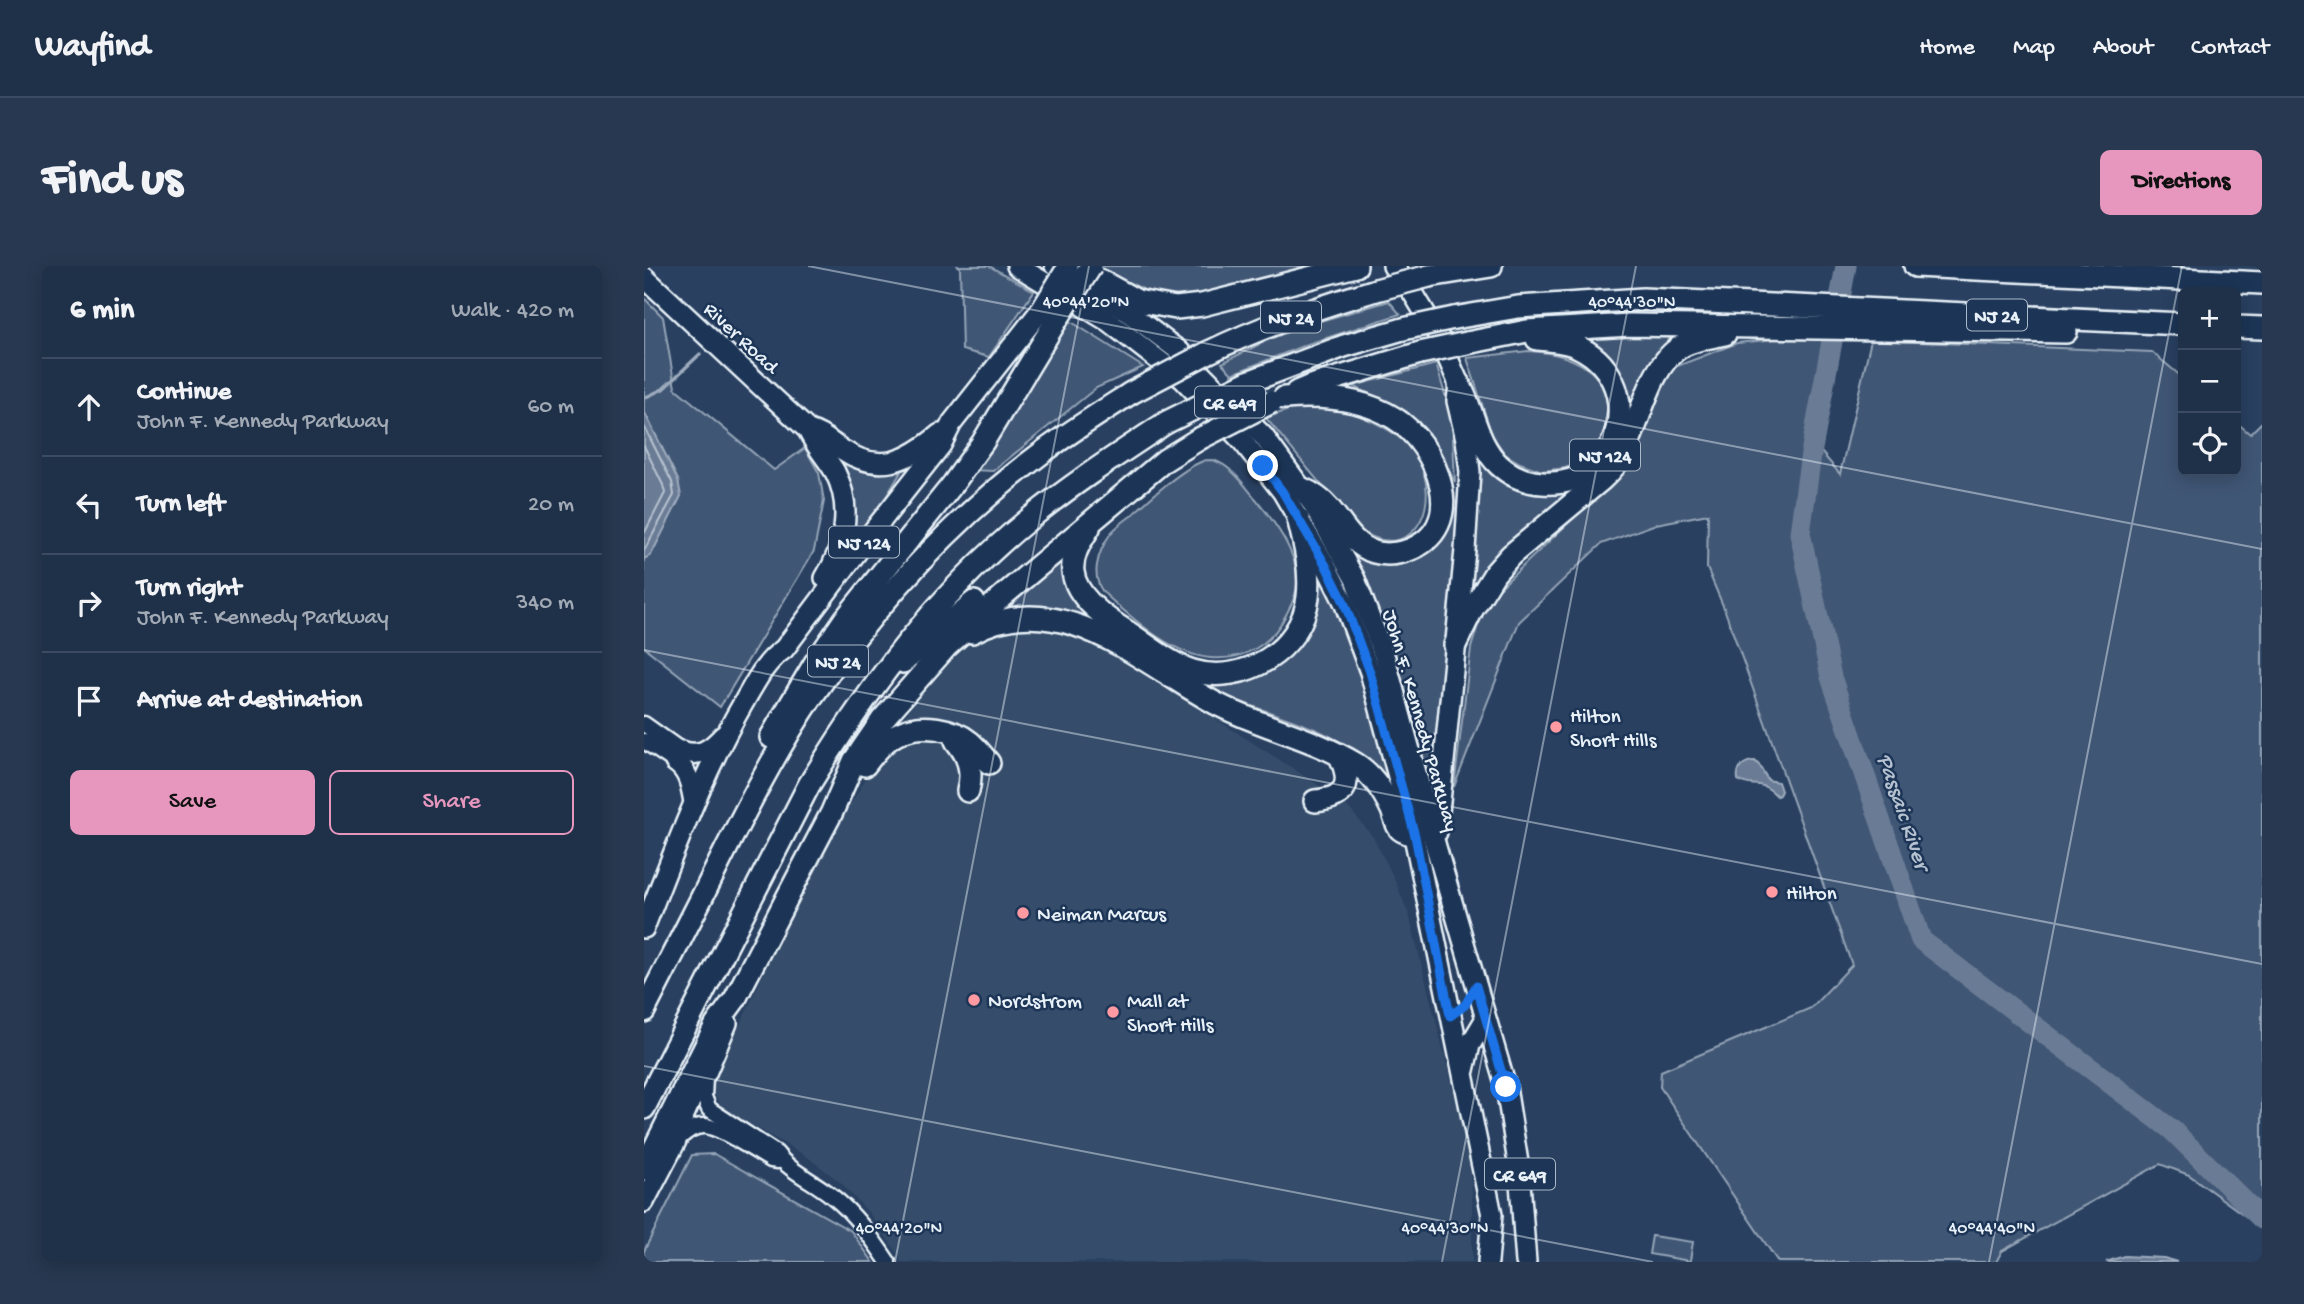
<!DOCTYPE html>
<html lang="en">
<head>
<meta charset="utf-8">
<style>
  body { margin:0; font-family:"Gochi Hand",sans-serif; background:#273850; color:#f1f3f6 }
  .controls { position:absolute; right:21px; top:21px; display:grid; overflow:hidden; border-radius:10px; box-shadow:0 4px 18px #0003 }
  .controls button { width:63px; height:63px; display:grid; place-items:center; padding:0; border:0; border-bottom:2px solid #3c4b61; background:#1f3049; color:#f1f3f6; font:35px sans-serif }
  .stop { position:absolute; width:21px; height:21px; margin:-16px; border:5px solid #1a73e8; border-radius:50%; background:#fff }
  .stop.end { background:#1a73e8; border-color:#fff; box-shadow:0 2px 7px #0008 }
  .list { margin:0; padding:0; list-style:none }
  h2 { display:flex; justify-content:space-between; align-items:center; height:91px; margin:0; padding:0 28px; font-size:30px }
  h2 small { font-size:23px; font-weight:400; color:#a1a9b4 }
  .list li { display:grid; grid-template-columns:46px 1fr auto; gap:21px; align-items:center; box-sizing:border-box; height:98px; padding:0 28px; border-top:2px solid #3c4b61 }
  .list b { display:block; font-size:26px; white-space:nowrap }
  .list p { margin:0; font-size:23px; white-space:nowrap; color:#a1a9b4 }
  .list em { font-size:23px; font-style:normal; color:#a1a9b4 }
  .actions { display:flex; gap:14px; padding:21px 28px }
  .actions a { flex:1; padding:16px 0; border:2px solid #e797bd; border-radius:10px; text-align:center; font-size:24px; color:#e797bd }
  .actions .main { background:#e797bd; color:#111 }
  .icon { flex:none; width:38px; height:38px; fill:none; stroke:currentColor; stroke-width:2; stroke-linecap:round; stroke-linejoin:round }
  .map { position:relative; flex:none; width:1618px; height:996px; overflow:hidden; border-radius:10px }
  header { display:flex; align-items:center; gap:42px; box-sizing:border-box; height:98px; padding:0 35px; background:#1f3049; border-bottom:2px solid #3c4b61 }
  header strong { font-size:33px }
  nav { display:flex; gap:38px; margin-inline-start:auto; font-size:24px }
  .intro { display:flex; align-items:center; justify-content:space-between; box-sizing:border-box; height:168px; padding:0 42px }
  h1 { margin:0; font-size:49px }
  .button { padding:18px 32px; border-radius:10px; background:#e797bd; color:#111; font-size:24px; font-weight:700 }
  main { display:flex; gap:42px; padding:0 42px }
  aside { flex:1; background:#1f3049; border-radius:10px; box-shadow:0 4px 18px #0003 }
  .map>svg:first-child { display:block }
  .built { fill:#364d6b }
  .green { fill:#415774; stroke:#94a4b6; stroke-width:2 }
  .water { fill:#6b7c95; stroke:#9dabbd; stroke-width:2 }
  .lines { fill:none; stroke-linecap:round; stroke-linejoin:round }
  .shore { stroke:#b6c2d0; stroke-width:2 }
  .stream { stroke:#9dabbd; stroke-width:3.5 }
  .river { stroke:#6b7c95; stroke-width:21 }
  .minor-casing { stroke:#e8f1f8; stroke-width:19 }
  .major-casing { stroke:#e8f1f8; stroke-width:24 }
  .highway-casing { stroke:#e8f1f8; stroke-width:26 }
  .minor { stroke:#1d3557; stroke-width:14 }
  .major { stroke:#1d3557; stroke-width:19 }
  .highway { stroke:#1d3557; stroke-width:21 }
  .major-bridge-casing { stroke:#e8f1f8; stroke-width:24; stroke-linecap:butt }
  .highway-bridge-casing { stroke:#e8f1f8; stroke-width:26; stroke-linecap:butt }
  .major-bridge { stroke:#1d3557; stroke-width:19 }
  .highway-bridge { stroke:#1d3557; stroke-width:21 }
  .route { stroke:#1a73e8; stroke-width:9 }
  .ticks { fill:none; stroke:#e8f1f8; stroke-width:2; stroke-opacity:0.45 }
  .poi-dot { fill:#ff9aa2; stroke:#1d3557; stroke-width:2.5 }
  .labels { text-anchor:middle; stroke-width:5; stroke-linejoin:round; paint-order:stroke }
  .shield { fill:#1d3557; stroke:#abb9c8; stroke-width:2 }
  .shield-label { font-size:19px; font-weight:bold; fill:#e8f1f8 }
  .street-label { font-size:21px; fill:#e8f1f8; stroke:#1d3557 }
  .poi-label { font-size:21px; fill:#e8f1f8; stroke:#1d3557; text-anchor:start }
  .water-label { font-size:23px; font-style:italic; fill:#b6c2d0; stroke:#1d3557 }
  .ticks-label { font-size:18px; text-anchor:middle; fill:#e8f1f8; stroke:#1d3557; stroke-width:5; stroke-linejoin:round; paint-order:stroke }
</style>
</head>
<body>
<header>
<strong>Wayfind</strong>
<nav><a>Home</a><a>Map</a><a>About</a><a>Contact</a></nav>
</header>
<div class="intro"><h1>Find us</h1><a class="button">Directions</a></div>
<main>
<aside>
<h2>6 min<small>Walk · 420 m</small></h2>
<ul class="list">
<li><svg class="icon" aria-label="ahead" viewBox="0 0 24 24"><path d="M12 20V5M6 11l6-6 6 6"/></svg><div><b>Continue</b><p>John F. Kennedy Parkway</p></div><em>60 m</em></li>
<li><svg class="icon" aria-label="left" viewBox="0 0 24 24"><path d="M17 20v-9H6M10 6l-5 5 5 5"/></svg><div><b>Turn left</b></div><em>20 m</em></li>
<li><svg class="icon" aria-label="right" viewBox="0 0 24 24"><path d="M7 20v-9h11M14 6l5 5-5 5"/></svg><div><b>Turn right</b><p>John F. Kennedy Parkway</p></div><em>340 m</em></li>
<li><svg class="icon" aria-label="arrive" viewBox="0 0 24 24"><path d="M6 21V4h12l-3 4 3 4H6"/></svg><div><b>Arrive at destination</b></div></li>
</ul>
<div class="actions"><a class="main">Save</a><a>Share</a></div>
</aside>
<div class="map">
<svg width="1618" height="996" viewBox="0 0 1618 996">
  <rect width="100%" height="100%" fill="#294061"/>
  <filter id="ink" filterUnits="userSpaceOnUse"><feTurbulence type="fractalNoise" baseFrequency=".0143" numOctaves="2"/><feDisplacementMap in="SourceGraphic" scale="14" xChannelSelector="R" yChannelSelector="G"/><feConvolveMatrix kernelMatrix="1 2 1 2 8 2 1 2 1" color-interpolation-filters="sRGB"/></filter>
  <g filter="url(#ink)">
    <path class="built" d="M 372,364 L 406,365 L 432,370 L 465,385 L 670,516 L 705,542 L 729,571 L 750,612 L 765,649 L 822,874 L 828,926 L 828,996 L 257,996 L 250,982 L 225,947 L 196,916 L 162,890 L 79,842 L 71,830 L 69,818 L 131,683 L 200,549 L 254,459 L 292,411 L 322,381 L 342,369 Z"/>
    <g class="green">
      <path d="M 314,0 L 345,0 L 390,25 L 345,91 L 318,84 L 316,2 Z"/>
      <path d="M 459,0 L 664,0 L 558,30 L 524,35 L 456,3 Z"/>
      <path d="M 0,32 L 19,51 L 31,122 L 130,204 L 161,182 L 175,207 L 180,235 L 170,285 L 76,441 L 0,381 Z"/>
      <path d="M 745,35 L 756,48 L 664,78 L 588,108 L 578,97 L 642,65 Z"/>
      <path d="M 426,55 L 499,101 L 452,122 L 349,205 L 329,204 Z"/>
      <path d="M 1044,68 L 984,153 C 986,121 974,85 941,72 L 941,70 Z"/>
      <path d="M 1150,71 L 1179,74 L 1165,172 L 1196,208 L 1227,74 L 1508,86 L 1539,112 L 1539,205 L 1592,205 L 1592,156 L 1606,168 L 1618,156 L 1618,962 L 1545,909 L 1516,898 L 1358,985 L 1352,996 L 1134,996 L 1016,821 L 1017,805 L 1167,742 L 1208,699 L 1080,342 L 1063,302 L 1064,248 L 1012,258 L 957,278 L 875,356 L 810,521 L 827,382 L 841,336 L 978,206 L 1023,104 L 1093,77 Z"/>
      <path d="M 884,85 C 934,87 980,112 958,170 C 955,178 949,186 944,194 L 921,202 L 898,205 L 876,197 L 861,188 L 848,169 L 823,92 Z"/>
      <path d="M 792,98 L 808,152 L 811,216 L 789,175 L 762,145 L 709,120 Z"/>
      <path d="M 647,143 C 662,143 681,140 696,143 C 704,144 713,149 721,152 C 740,160 761,172 772,190 C 801,237 768,304 712,261 L 622,152 Z"/>
      <path d="M 831,183 L 843,198 L 931,221 L 932,226 L 828,327 L 826,326 Z"/>
      <path d="M 189,189 L 236,206 L 257,206 L 233,246 L 195,299 Z"/>
      <path d="M 569,194 C 588,200 599,218 612,233 C 629,254 655,288 653,317 C 653,328 648,338 643,347 C 628,378 601,395 566,392 C 527,388 491,354 463,330 C 444,313 454,285 467,267 C 472,261 480,255 487,250 C 505,233 536,204 559,195 C 560,194 567,194 569,194 Z"/>
      <path d="M 809,242 L 818,246 L 787,519 L 785,520 L 701,279 L 750,296 L 752,300 C 781,291 801,272 809,242 Z"/>
      <path d="M 426,278 L 457,357 L 414,348 L 362,340 Z"/>
      <path d="M 678,308 L 710,383 L 754,541 C 742,526 731,507 718,493 C 681,455 599,443 550,417 L 619,404 L 674,309 Z"/>
      <path d="M 70,888 L 207,965 L 229,996 L 0,996 L 0,985 L 48,889 Z"/>
      <path d="M 1008,970 L 1049,976 L 1046,995 L 1005,988 Z"/>
    </g>
    <g class="water">
      <path d="M 0,145 L 34,214 L 37,230 L 7,289 L 0,293 Z"/>
      <path d="M 1111,495 L 1116,500 L 1124,514 L 1134,516 L 1137,525 L 1135,529 L 1133,530 C 1114,511 1109,524 1094,514 C 1092,503 1099,495 1111,495 Z"/>
      <path d="M 1480,990 L 1520,992 L 1533,996 L 1462,996 Z"/>
    </g>
    <g class="lines">
      <g class="shore">
        <path d="M 0,160 L 28,216 L 30,229 L 0,285"/>
        <path d="M 0,180 L 19,219 L 21,227 L 0,268"/>
      </g>
      <path class="stream" d="M 0,132 L 19,123 L 56,88"/>
      <path class="river" d="M 1202,0 L 1167,188 L 1156,267 L 1187,411 L 1277,674 L 1528,864 L 1618,953"/>
      <g class="minor-casing">
        <g id="minor">
          <path d="M 0,458 L 38,485 L 31,496 L 0,475"/>
          <path d="M 61,812 L 60,831 L 65,843 L 132,887 C 146,906 170,915 188,930 C 211,948 228,972 244,996"/>
          <path d="M 32,875 C 40,868 49,859 61,860 C 77,861 112,886 127,894 L 134,895"/>
        </g>
      </g>
      <g class="major-casing">
        <g id="major">
          <path d="M 373,0 L 464,55 L 539,113 L 599,176 L 638,225 L 681,298 L 700,336 L 726,406 L 770,570 L 848,949 L 844,996"/>
          <path d="M 411,0 L 481,44 L 534,84 L 620,171 L 670,240 L 711,313 L 741,392 L 792,581 L 862,821 L 875,903 L 882,996"/>
          <path d="M 749,0 L 769,27 L 793,67 L 815,118 L 813,135 L 822,173 L 826,206 L 821,284 L 793,566"/>
          <path d="M 0,11 L 164,164 C 171,180 182,191 191,206 C 209,241 201,280 181,312"/>
          <path d="M 164,164 C 177,167 186,176 197,183 C 236,209 264,195 296,168"/>
          <path d="M 38,485 C 56,492 67,483 79,470"/>
          <path d="M 31,496 C 45,505 47,520 50,536"/>
          <path d="M 0,662 C 31,584 59,506 101,434 C 112,415 122,395 140,383 L 215,283 L 297,179 L 308,157 L 397,44"/>
          <path d="M 820,804 L 826,779 L 841,754"/>
          <path d="M 0,936 L 32,875 L 32,867 L 56,813 L 62,807 L 83,757"/>
        </g>
      </g>
      <g class="highway-casing">
        <g id="highway">
          <path d="M 1271,0 L 1618,17"/>
          <path d="M 785,10 L 847,0"/>
          <path d="M 440,18 L 455,14 L 493,35 L 532,42 L 558,39 L 712,0"/>
          <path d="M 810,52 L 874,41 L 999,33 L 1539,58"/>
          <path d="M 1592,61 L 1618,62"/>
          <path d="M 823,77 L 883,65 L 986,59 L 1422,66"/>
          <path d="M 565,86 C 619,60 674,41 732,24"/>
          <path d="M 604,116 L 700,80 L 759,63"/>
          <path d="M 815,118 C 830,144 832,177 855,199 C 867,210 882,216 898,217 C 980,223 1006,111 930,79 C 918,75 905,74 893,73"/>
          <path d="M 653,126 L 667,120 L 776,87"/>
          <path d="M 640,132 C 677,129 718,132 750,152 C 793,178 828,263 762,285 C 752,288 740,289 730,286 C 702,277 695,246 673,231 C 669,228 664,225 659,223"/>
          <path d="M 445,262 C 437,275 427,289 429,306 C 432,332 464,354 485,367 C 505,380 526,398 549,405 C 599,420 658,384 664,331 C 667,304 661,279 654,252"/>
          <path d="M 328,366 C 417,318 497,397 571,437 C 616,461 668,471 712,498 C 728,508 740,527 748,544 C 750,549 752,559 756,563 C 759,566 767,568 770,570"/>
          <path d="M 811,379 L 828,344 L 851,307 L 867,289 L 957,214 C 967,205 975,196 981,184 C 997,153 1006,98 1038,80 C 1051,73 1066,71 1081,68"/>
          <path d="M 259,396 L 330,336"/>
          <path d="M 127,471 L 171,397 L 201,353 L 309,218 L 339,176 L 412,55"/>
          <path d="M 312,475 C 325,491 329,505 324,525"/>
          <path d="M 221,499 C 231,486 242,472 258,466 C 278,457 309,462 326,476 C 333,482 339,490 345,497"/>
          <path d="M 671,535 C 702,532 709,519 696,490"/>
          <path d="M 0,745 C 24,697 49,650 72,603 C 101,545 131,486 167,432 C 230,340 306,256 395,189 C 424,167 456,147 487,127"/>
          <path d="M 0,842 L 165,519 C 225,421 294,327 384,254 C 428,218 476,187 523,156"/>
          <path d="M 0,903 L 72,759 L 91,733 L 144,630 L 188,546 L 210,495 L 238,454 L 302,381 L 361,328 L 521,194 L 555,173"/>
        </g>
      </g>
      <use href="#minor" class="minor"/>
      <use href="#major" class="major"/>
      <use href="#highway" class="highway"/>
      <g class="major-bridge-casing">
        <path id="major-bridge" d="M 397,44 L 424,0"/>
      </g>
      <g class="highway-bridge-casing">
        <g id="highway-bridge">
          <path d="M 732,24 L 785,10"/>
          <path d="M 412,55 L 447,0"/>
          <path d="M 759,63 L 810,52"/>
          <path d="M 776,87 L 823,77"/>
          <path d="M 487,127 L 565,86"/>
          <path d="M 523,156 L 604,116"/>
          <path d="M 555,173 L 628,136"/>
        </g>
      </g>
      <use href="#major-bridge" class="major-bridge"/>
      <use href="#highway-bridge" class="highway-bridge"/>
    </g>
  </g>
  <g class="lines" filter="url(#ink)">
    <path class="route" d="M 619,200 L 638,225 L 681,298 L 700,336 L 726,406 L 771,570 L 806,750 L 821,739 L 832,720 L 862,821"/>
  </g>
  <path class="ticks" d="M 164,0 L 1618,283M 0,384 L 1618,698M 0,800 L 1009,996M 251,996 L 445,0M 798,996 L 992,0M 1345,996 L 1538,0"/>
  <g class="poi-dot">
    <circle cx="912" cy="461" r="7"/>
    <circle cx="1128" cy="626" r="7"/>
    <circle cx="379" cy="647" r="7"/>
    <circle cx="330" cy="734" r="7"/>
    <circle cx="469" cy="746" r="7"/>
  </g>
  <g class="labels">
    <g class="shield">
      <rect x="1323" y="33.5" width="60" height="31" rx="5"/>
      <rect x="617" y="35.5" width="60" height="31" rx="5"/>
      <rect x="551" y="120.5" width="70" height="31" rx="5"/>
      <rect x="926" y="173.5" width="70" height="31" rx="5"/>
      <rect x="185" y="260.5" width="70" height="31" rx="5"/>
      <rect x="164" y="379.5" width="60" height="31" rx="5"/>
      <rect x="841" y="892.5" width="70" height="31" rx="5"/>
    </g>
    <g class="shield-label">
      <text x="1353" y="56">NJ 24</text>
      <text x="647" y="58">NJ 24</text>
      <text x="586" y="143">CR 649</text>
      <text x="961" y="196">NJ 124</text>
      <text x="220" y="283">NJ 124</text>
      <text x="194" y="402">NJ 24</text>
      <text x="876" y="915">CR 649</text>
    </g>
    <g class="street-label">
      <text transform="translate(98 71) rotate(43)" y="7">River Road</text>
      <text transform="translate(778 454) rotate(74)" y="7">John F. Kennedy Parkway</text>
    </g>
    <g class="poi-label">
      <text x="926" y="456">Hilton<tspan x="926" dy="24">Short Hills</tspan></text>
      <text x="1142" y="633">Hilton</text>
      <text x="393" y="654">Neiman Marcus</text>
      <text x="344" y="741">Nordstrom</text>
      <text x="483" y="741">Mall at<tspan x="483" dy="24">Short Hills</tspan></text>
    </g>
    <g class="water-label">
      <text transform="translate(1261 545) rotate(71)" y="8">Passaic River</text>
    </g>
  </g>
  <g class="ticks-label">
    <text x="442" y="41">40°44'20"N</text>
    <text x="988" y="41">40°44'30"N</text>
    <text x="255" y="967">40°44'20"N</text>
    <text x="801" y="967">40°44'30"N</text>
    <text x="1348" y="967">40°44'40"N</text>
  </g>
</svg>
<div class="controls">
<button>+</button>
<button>−</button>
<button><svg class="icon" aria-label="locate" viewBox="0 0 24 24"><circle cx="12" cy="12" r="6"/><path d="M12 2v4M12 18v4M2 12h4M18 12h4"/></svg></button>
</div>
<div class="stop" style="left:862px;top:821px"></div>
<div class="stop end" style="left:619px;top:200px"></div>
</div>
</main>
</body>
</html>
